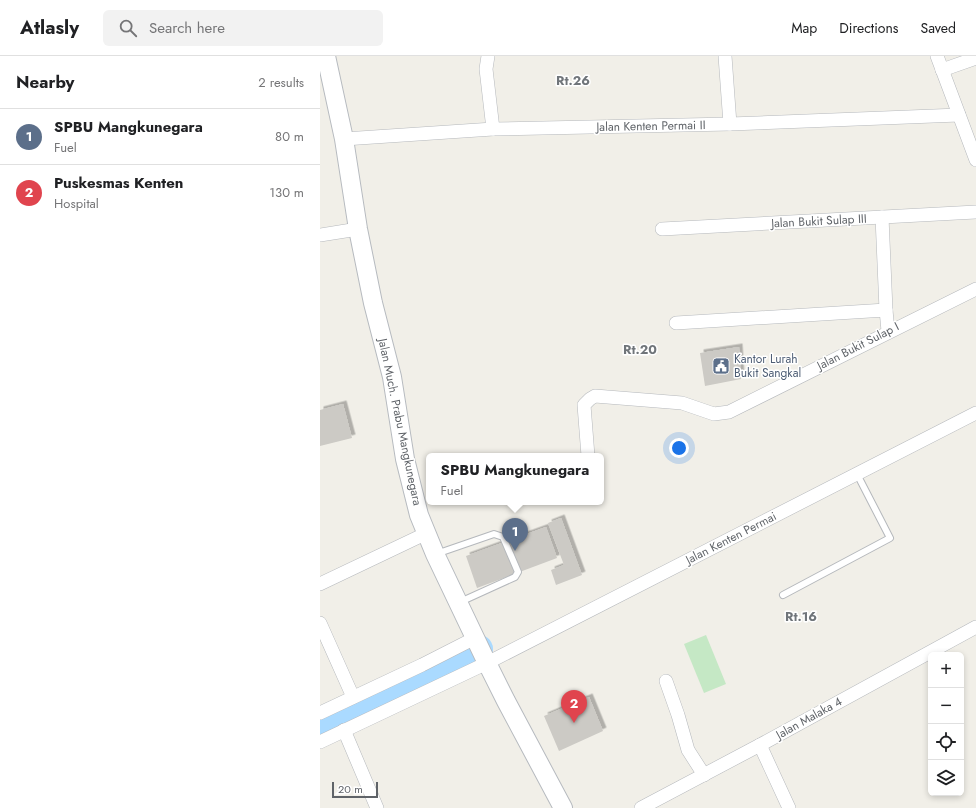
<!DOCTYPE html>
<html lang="en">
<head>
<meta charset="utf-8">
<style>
  body { margin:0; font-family:Jost,sans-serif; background:#f2f2f2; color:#202124 }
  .controls { position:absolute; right:12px; bottom:12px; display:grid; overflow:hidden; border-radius:6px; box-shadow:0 2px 6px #0003 }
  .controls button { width:36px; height:36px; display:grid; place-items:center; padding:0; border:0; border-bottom:1px solid #e0e0e0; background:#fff; color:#202124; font:20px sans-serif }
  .scale { position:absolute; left:12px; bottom:10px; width:46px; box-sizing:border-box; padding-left:4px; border:2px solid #5f6368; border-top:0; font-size:11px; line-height:14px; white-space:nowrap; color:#5f6368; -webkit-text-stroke:3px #fff; paint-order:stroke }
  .you { position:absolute; left:359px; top:392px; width:14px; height:14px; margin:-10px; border:3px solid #fff; border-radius:50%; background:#1a73e8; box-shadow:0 0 0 6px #1a73e833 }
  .badge { display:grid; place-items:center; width:26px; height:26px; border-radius:50%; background:#ea4335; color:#fff; font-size:13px; font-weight:700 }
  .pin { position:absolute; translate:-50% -33px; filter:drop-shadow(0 1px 2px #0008) }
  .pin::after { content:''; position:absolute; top:21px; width:14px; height:12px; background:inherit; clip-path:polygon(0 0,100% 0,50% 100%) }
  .popup { position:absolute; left:106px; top:397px; width:178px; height:52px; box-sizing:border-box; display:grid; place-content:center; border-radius:6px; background:#fff; filter:drop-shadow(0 1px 3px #0005); font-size:13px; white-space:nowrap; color:#757577 }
  .popup b { font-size:15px; color:#202124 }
  .popup::after { content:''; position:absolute; left:50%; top:100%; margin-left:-8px; border:8px solid transparent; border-top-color:#fff }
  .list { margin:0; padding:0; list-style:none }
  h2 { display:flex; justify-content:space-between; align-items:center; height:52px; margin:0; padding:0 16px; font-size:17px }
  h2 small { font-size:13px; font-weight:400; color:#757577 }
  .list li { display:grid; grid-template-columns:26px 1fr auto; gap:12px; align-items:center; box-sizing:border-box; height:56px; padding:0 16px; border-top:1px solid #e0e0e0 }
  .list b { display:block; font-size:15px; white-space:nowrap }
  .list p { margin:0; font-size:13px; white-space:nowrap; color:#757577 }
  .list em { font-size:13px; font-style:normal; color:#757577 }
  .icon { flex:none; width:22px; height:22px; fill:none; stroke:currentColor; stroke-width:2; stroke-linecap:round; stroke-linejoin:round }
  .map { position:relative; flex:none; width:656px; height:752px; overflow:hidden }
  header { display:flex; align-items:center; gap:24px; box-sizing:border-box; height:56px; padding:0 20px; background:#fff; border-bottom:1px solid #e0e0e0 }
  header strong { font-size:19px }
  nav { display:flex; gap:22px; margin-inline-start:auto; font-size:14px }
  .search { width:280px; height:36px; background:#f2f2f2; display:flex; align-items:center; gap:10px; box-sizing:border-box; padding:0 14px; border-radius:6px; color:#757577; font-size:15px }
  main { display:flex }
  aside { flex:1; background:#fff }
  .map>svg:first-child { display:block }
  .green { fill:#c5e8c5 }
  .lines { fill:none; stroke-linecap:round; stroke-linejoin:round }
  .river { stroke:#aadaff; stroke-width:28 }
  .building { fill:#cccac5; filter:url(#shadow) }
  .lane-casing { stroke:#b5b8bc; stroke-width:8 }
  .street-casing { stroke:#b5b8bc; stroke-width:14 }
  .secondary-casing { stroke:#b6babf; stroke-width:20 }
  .lane { stroke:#fff; stroke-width:6 }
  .street { stroke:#fff; stroke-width:13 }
  .secondary { stroke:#fff; stroke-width:18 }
  .labels { text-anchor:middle; stroke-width:3; stroke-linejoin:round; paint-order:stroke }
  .street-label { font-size:12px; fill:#5f6368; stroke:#fff }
  .service-label { font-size:12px; fill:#4e5e75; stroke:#fff; text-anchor:start }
  .neighbourhood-label { font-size:13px; font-weight:bold; fill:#70757a; stroke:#fff }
</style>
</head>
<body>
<header>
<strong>Atlasly</strong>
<div class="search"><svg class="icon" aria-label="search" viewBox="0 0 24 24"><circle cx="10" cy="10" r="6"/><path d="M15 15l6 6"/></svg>Search here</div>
<nav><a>Map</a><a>Directions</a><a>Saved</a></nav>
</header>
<main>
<aside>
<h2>Nearby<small>2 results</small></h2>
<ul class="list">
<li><span class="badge" style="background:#5c6f8a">1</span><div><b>SPBU Mangkunegara</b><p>Fuel</p></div><em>80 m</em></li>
<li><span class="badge" style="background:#e0444e">2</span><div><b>Puskesmas Kenten</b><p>Hospital</p></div><em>130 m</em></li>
</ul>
</aside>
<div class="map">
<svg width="656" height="752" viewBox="0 0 656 752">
  <defs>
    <filter id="shadow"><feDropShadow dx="3.5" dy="-3.5" stdDeviation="0" flood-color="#0004"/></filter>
  </defs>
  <rect width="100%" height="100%" fill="#f1efe8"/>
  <path class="green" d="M 386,579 L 406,628 L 384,637 L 364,588 Z"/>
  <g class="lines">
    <path class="river" d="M 0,671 L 130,609 L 159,593"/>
  </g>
  <g class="building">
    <path d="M 419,291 L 421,323 L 385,330 L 380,297 Z"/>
    <path d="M 23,348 L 32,382 L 0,390 L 0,354 Z"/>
    <path d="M 241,462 L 262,519 L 236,529 L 231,514 L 244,509 L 228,467 Z"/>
    <path d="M 226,471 L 237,502 L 157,532 L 146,500 Z"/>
    <path d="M 269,641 L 283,675 L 239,695 L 224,660 Z"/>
  </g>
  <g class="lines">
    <g class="lane-casing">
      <g id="lane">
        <path d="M 116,498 L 174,478 L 183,481 L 198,516 L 195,521 L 140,546"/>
        <path d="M 463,539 L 570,482 L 537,418"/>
      </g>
    </g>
    <g class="street-casing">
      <g id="street">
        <path d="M 168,0 L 166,13 L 173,73"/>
        <path d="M 405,0 L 410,68"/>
        <path d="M 617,0 L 656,104"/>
        <path d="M 622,14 L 656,2"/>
        <path d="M 24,83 L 173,73 L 410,68 L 639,59"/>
        <path d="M 562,161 L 566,254"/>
        <path d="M 342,173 L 656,156"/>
        <path d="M 0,179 L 38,173"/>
        <path d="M 356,267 L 566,254 L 568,275"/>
        <path d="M 268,400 L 264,349 L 270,343 L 275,340 L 362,347 L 394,358 L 409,356 L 656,233"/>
        <path d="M 0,528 L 107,477"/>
        <path d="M 0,567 L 33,641"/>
        <path d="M 346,625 L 358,659 L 368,694 L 384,719"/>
        <path d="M 0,657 L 102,609 L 155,582"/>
        <path d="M 24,674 L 57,752"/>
        <path d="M 0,686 L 167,607 L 656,357"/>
        <path d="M 440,689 L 469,752"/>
        <path d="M 321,752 L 440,689 L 656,571"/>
      </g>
    </g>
    <g class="secondary-casing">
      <path id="secondary" d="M 6,0 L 24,83 L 38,173 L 53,247 L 72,321 L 85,403 L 99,459 L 115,498 L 167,607 L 186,645 L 243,752"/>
    </g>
    <use href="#lane" class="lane"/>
    <use href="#street" class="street"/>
    <use href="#secondary" class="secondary"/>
  </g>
  <defs>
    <g id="civic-square" transform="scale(0.9)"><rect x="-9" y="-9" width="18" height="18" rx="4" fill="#5c6f8a" stroke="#fff"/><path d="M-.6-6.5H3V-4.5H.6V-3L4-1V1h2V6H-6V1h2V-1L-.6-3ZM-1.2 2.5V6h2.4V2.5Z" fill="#fff"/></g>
  </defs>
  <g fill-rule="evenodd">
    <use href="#civic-square" x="401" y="310"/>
  </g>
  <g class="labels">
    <g class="street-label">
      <text transform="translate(331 70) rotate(-1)" y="4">Jalan Kenten Permai II</text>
      <text transform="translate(499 165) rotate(-3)" y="4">Jalan Bukit Sulap III</text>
      <text transform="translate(538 290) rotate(-27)" y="4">Jalan Bukit Sulap I</text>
      <text transform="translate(80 366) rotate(78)" y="4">Jalan Much. Prabu Mangkunegara</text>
      <text transform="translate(411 482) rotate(-27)" y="4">Jalan Kenten Permai</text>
      <text transform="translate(489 662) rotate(-29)" y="4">Jalan Malaka 4</text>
    </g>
    <g class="service-label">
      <text x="414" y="307">Kantor Lurah<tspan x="414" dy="14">Bukit Sangkal</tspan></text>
    </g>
    <g class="neighbourhood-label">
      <text x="253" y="29">Rt.26</text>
      <text x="320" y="298">Rt.20</text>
      <text x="481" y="565">Rt.16</text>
    </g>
  </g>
</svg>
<div class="controls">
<button>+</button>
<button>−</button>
<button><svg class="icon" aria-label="locate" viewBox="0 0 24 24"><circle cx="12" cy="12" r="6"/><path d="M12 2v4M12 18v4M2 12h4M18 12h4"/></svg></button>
<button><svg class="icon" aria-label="layers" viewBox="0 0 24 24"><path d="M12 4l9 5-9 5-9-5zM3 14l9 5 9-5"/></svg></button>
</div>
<div class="scale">20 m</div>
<div class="you"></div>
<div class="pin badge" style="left:195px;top:495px;background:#5c6f8a">1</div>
<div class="popup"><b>SPBU Mangkunegara</b>Fuel</div>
<div class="pin badge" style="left:254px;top:667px;background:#e0444e">2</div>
</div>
</main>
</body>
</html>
